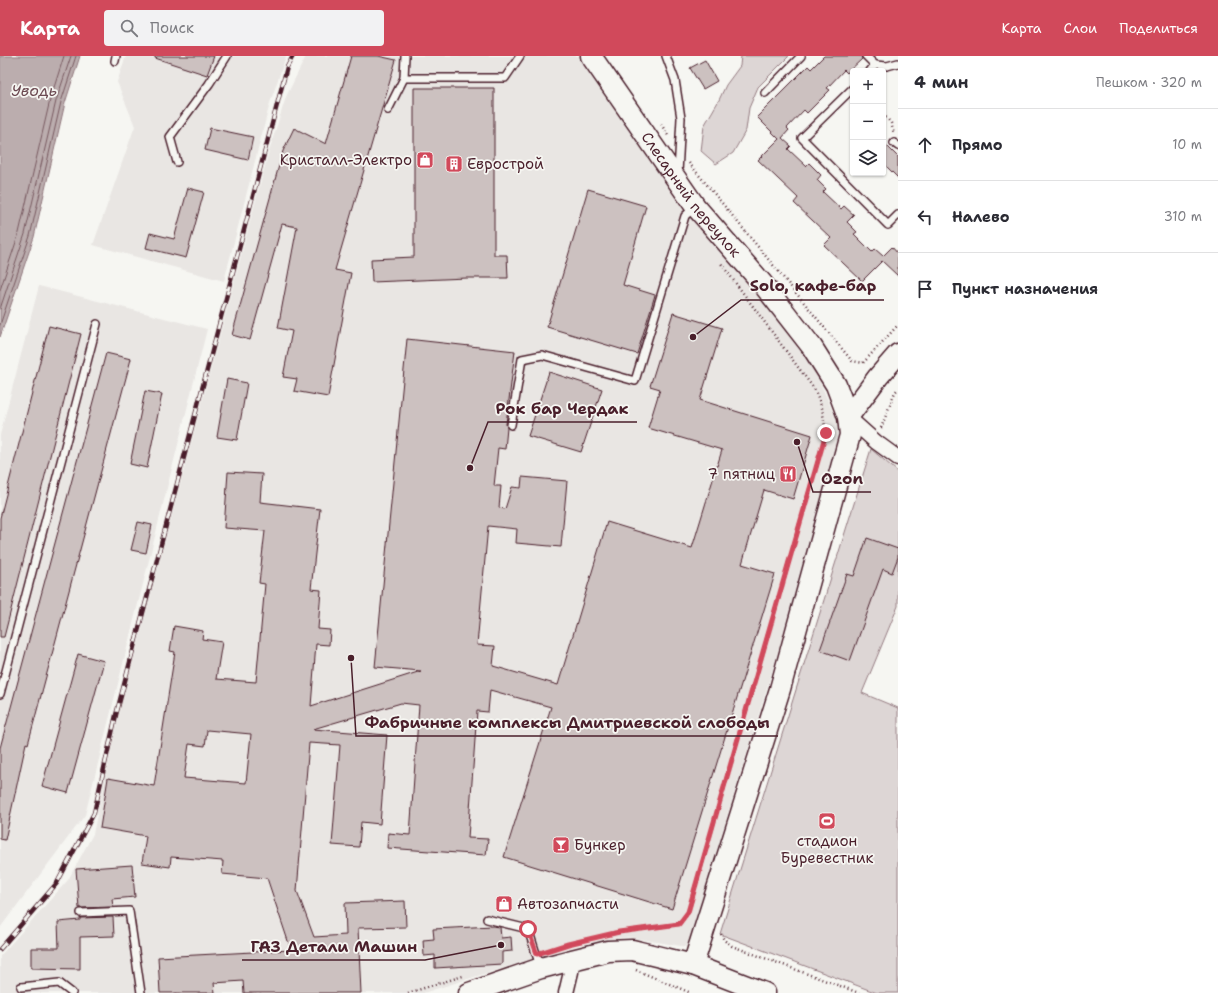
<!DOCTYPE html>
<html lang="ru">
<head>
<meta charset="utf-8">
<style>
  body { margin:0; font-family:"Shantell Sans",sans-serif; background:#f2f2f3; color:#2b2b33 }
  .controls { position:absolute; right:12px; top:12px; display:grid; overflow:hidden; border-radius:4px; box-shadow:0 1px 3px #0004 }
  .controls button { width:36px; height:36px; display:grid; place-items:center; padding:0; border:0; border-bottom:1px solid #e1e1e2; background:#fff; color:#2b2b33; font:20px sans-serif }
  .stop { position:absolute; width:12px; height:12px; margin:-9px; border:3px solid #d1495b; border-radius:50%; background:#fff }
  .stop.end { background:#d1495b; border-color:#fff; box-shadow:0 1px 4px #0008 }
  .list { margin:0; padding:0; list-style:none }
  h2 { display:flex; justify-content:space-between; align-items:center; height:52px; margin:0; padding:0 16px; font-size:17px }
  h2 small { font-size:13px; font-weight:400; color:#7c7c81 }
  .list li { display:grid; grid-template-columns:26px 1fr auto; gap:12px; align-items:center; box-sizing:border-box; height:72px; padding:0 16px; border-top:1px solid #e1e1e2 }
  .list b { display:block; font-size:15px; white-space:nowrap }
  .list em { font-size:13px; font-style:normal; color:#7c7c81 }
  .icon { flex:none; width:22px; height:22px; fill:none; stroke:currentColor; stroke-width:2; stroke-linecap:round; stroke-linejoin:round }
  .map { position:relative; flex:none; width:898px; height:937px; overflow:hidden }
  header { display:flex; align-items:center; gap:24px; box-sizing:border-box; height:56px; padding:0 20px; background:#d1495b; color:#fff }
  header strong { font-size:19px }
  nav { display:flex; gap:22px; margin-inline-start:auto; font-size:14px }
  .search { width:280px; height:36px; background:#f2f2f3; display:flex; align-items:center; gap:10px; box-sizing:border-box; padding:0 14px; border-radius:4px; color:#7c7c81; font-size:15px }
  main { display:flex }
  aside { flex:1; background:#fff }
  .map>svg:first-child { display:block }
  .built { fill:#e9e6e3 }
  .green { fill:#ddd6d5; stroke:#947a80 }
  .water { fill:#bbadae; stroke:#8e747a }
  .lines { fill:none; stroke-linecap:round; stroke-linejoin:round }
  .shore { stroke:#77585f; stroke-width:1 }
  .building { fill:#ccc1c0; stroke:#4a1f2b; fill-rule:evenodd }
  .lane-casing { stroke:#4a1f2b; stroke-width:10 }
  .street-casing { stroke:#4a1f2b; stroke-width:17 }
  .secondary-casing { stroke:#4a1f2b; stroke-width:23 }
  .path { stroke:#4a1f2b; stroke-width:2.5; stroke-dasharray:1 3; stroke-linecap:butt }
  .lane { stroke:#f6f6f2; stroke-width:7 }
  .street { stroke:#f6f6f2; stroke-width:14 }
  .secondary { stroke:#f6f6f2; stroke-width:20 }
  .rail-casing { stroke:#4a1f2b; stroke-width:4.5 }
  .rail { stroke:#f6f6f2; stroke-width:3; stroke-dasharray:9; stroke-linecap:butt }
  .route { stroke:#d1495b; stroke-width:5 }
  .labels { text-anchor:middle; stroke-width:3.5; stroke-linejoin:round; paint-order:stroke }
  .poi-label { font-size:15px; fill:#4a1f2b; stroke:#f6f6f2; text-anchor:start }
  .street-label { font-size:15px; fill:#4a1f2b; stroke:#f6f6f2 }
  .water-label { font-size:16px; font-style:italic; fill:#6c4a52; stroke:#f6f6f2 }
  .leader { fill:none; stroke:#4a1f2b; stroke-width:1.5 }
  .callout-dot { fill:#4a1f2b; stroke:#f6f6f2; stroke-width:1.5 }
  .callout-label { font-size:16px; text-anchor:middle; font-weight:bold; fill:#4a1f2b; stroke:#f6f6f2; stroke-width:3.5; stroke-linejoin:round; paint-order:stroke }
</style>
</head>
<body>
<header>
<strong>Карта</strong>
<div class="search"><svg class="icon" aria-label="search" viewBox="0 0 24 24"><circle cx="10" cy="10" r="6"/><path d="M15 15l6 6"/></svg>Поиск</div>
<nav><a>Карта</a><a>Слои</a><a>Поделиться</a></nav>
</header>
<main>
<div class="map">
<svg width="898" height="937" viewBox="0 0 898 937">
  <rect width="100%" height="100%" fill="#f6f6f2"/>
  <filter id="ink" filterUnits="userSpaceOnUse"><feTurbulence type="fractalNoise" baseFrequency=".025" numOctaves="2"/><feDisplacementMap in="SourceGraphic" scale="8" xChannelSelector="R" yChannelSelector="G"/><feConvolveMatrix kernelMatrix="1 2 1 2 8 2 1 2 1" color-interpolation-filters="sRGB"/></filter>
  <g filter="url(#ink)">
    <g class="built">
      <path d="M 126,0 L 286,0 L 270,47 L 224,225 L 93,189 L 135,70 L 117,26 Z"/>
      <path d="M 306,0 L 580,0 L 686,153 L 751,227 L 809,302 L 826,340 L 838,368 L 841,393 L 687,891 L 628,881 L 580,888 L 423,937 L 0,937 L 0,900 L 68,824 L 93,778 L 118,661 L 268,98 L 286,41 Z"/>
      <path d="M 39,230 L 207,273 L 85,759 L 0,872 L 0,379 Z"/>
    </g>
    <g class="green">
      <path d="M 741,0 L 789,0 L 758,31 L 749,52 L 746,74 L 733,97 L 716,108 L 701,95 L 704,70 L 719,44 L 726,29 L 740,10 Z"/>
      <path d="M 871,393 L 898,416 L 898,550 L 862,637 L 898,652 L 898,937 L 877,937 L 720,878 Z"/>
    </g>
    <path class="water" d="M 0,0 L 80,0 L 65,47 L 34,181 L 0,281 Z"/>
    <g class="lines">
      <g class="shore">
        <path d="M 0,234 L 19,177 L 50,44 L 64,0"/>
        <path d="M 0,253 L 25,178 L 56,45 L 71,0"/>
        <path d="M 0,269 L 30,180 L 61,46 L 76,0"/>
      </g>
    </g>
    <g class="building">
      <path d="M 155,0 L 214,0 L 207,19 L 155,2 Z"/>
      <path d="M 351,0 L 378,0 L 396,4 L 335,214 L 351,217 L 328,341 L 294,335 L 297,323 L 283,321 L 292,275 L 278,272 L 297,171 L 282,168 L 250,284 L 232,279 L 283,95 L 294,72 L 326,88 Z"/>
      <path d="M 824,0 L 861,0 L 862,3 L 847,17 L 844,14 L 827,32 L 830,34 L 807,57 L 804,54 L 787,72 L 789,74 L 782,82 L 791,90 L 788,93 L 806,110 L 809,107 L 821,119 L 817,124 L 826,133 L 823,136 L 841,153 L 844,150 L 854,159 L 847,166 L 857,176 L 854,178 L 872,196 L 875,193 L 883,200 L 892,191 L 898,198 L 898,220 L 882,205 L 862,225 L 824,189 L 831,182 L 794,147 L 798,142 L 758,104 L 779,83 L 757,61 L 808,10 L 811,13 Z"/>
      <path d="M 705,4 L 717,25 L 703,33 L 690,12 Z"/>
      <path d="M 414,32 L 494,32 L 494,199 L 507,199 L 508,222 L 467,222 L 372,226 L 371,203 L 414,201 Z"/>
      <path d="M 210,72 L 253,81 L 248,104 L 205,94 Z"/>
      <path d="M 883,86 L 898,101 L 898,122 L 883,107 Z"/>
      <path d="M 188,132 L 204,136 L 186,202 L 146,192 L 150,177 L 174,183 Z"/>
      <path d="M 588,133 L 646,150 L 623,229 L 655,239 L 637,298 L 547,271 Z"/>
      <path d="M 673,257 L 722,272 L 700,344 L 812,379 L 793,443 L 764,434 L 742,508 L 775,518 L 672,853 L 504,801 L 551,651 L 490,634 L 488,656 L 477,655 L 468,782 L 488,783 L 486,799 L 387,792 L 388,777 L 410,779 L 419,649 L 401,647 L 313,673 L 387,679 L 380,768 L 361,766 L 359,791 L 332,789 L 340,689 L 309,687 L 297,835 L 314,881 L 346,879 L 345,847 L 405,845 L 406,871 L 358,872 L 361,937 L 244,937 L 243,925 L 214,927 L 215,937 L 160,937 L 158,901 L 291,894 L 267,822 L 222,818 L 223,805 L 171,801 L 170,811 L 142,807 L 146,780 L 100,772 L 108,722 L 154,730 L 175,596 L 170,595 L 174,570 L 203,575 L 202,583 L 222,586 L 216,623 L 256,626 L 265,528 L 259,527 L 265,475 L 224,472 L 228,416 L 262,418 L 260,446 L 320,453 L 311,533 L 321,534 L 318,573 L 330,574 L 329,589 L 316,588 L 311,650 L 421,615 L 375,611 L 407,283 L 515,295 L 506,368 L 507,372 L 505,393 L 498,392 L 494,430 L 501,430 L 499,452 L 505,453 L 512,431 L 521,432 L 522,421 L 567,425 L 561,491 L 516,487 L 517,473 L 488,470 L 477,589 L 495,590 L 493,610 L 558,629 L 607,466 L 692,492 L 722,394 L 648,372 L 660,333 L 650,330 ZM 207,674 L 251,678 L 246,727 L 184,722 L 189,688 L 205,690 Z"/>
      <path d="M 49,270 L 81,278 L 4,581 L 0,581 L 0,462 Z"/>
      <path d="M 106,297 L 131,303 L 28,688 L 26,687 L 5,784 L 0,783 L 0,692 Z"/>
      <path d="M 549,316 L 602,333 L 581,396 L 528,380 Z"/>
      <path d="M 227,323 L 247,327 L 237,384 L 217,381 Z"/>
      <path d="M 145,335 L 162,338 L 147,412 L 130,408 Z"/>
      <path d="M 138,466 L 152,469 L 146,497 L 131,494 Z"/>
      <path d="M 867,482 L 898,493 L 898,501 L 892,517 L 883,513 L 850,605 L 820,594 L 847,518 L 854,520 Z"/>
      <path d="M 78,598 L 104,605 L 68,737 L 42,730 Z"/>
      <path d="M 132,809 L 135,841 L 112,843 L 113,851 L 79,852 L 76,813 Z"/>
      <path d="M 113,861 L 114,880 L 80,881 L 80,913 L 31,912 L 31,892 L 59,892 L 58,866 L 80,864 L 80,862 Z"/>
      <path d="M 493,870 L 500,871 L 501,882 L 511,881 L 512,895 L 502,896 L 502,908 L 435,912 L 435,899 L 424,900 L 423,884 L 434,883 L 433,873 Z"/>
    </g>
    <g class="lines">
      <g class="lane-casing">
        <g id="lane">
          <path d="M 666,0 L 675,24 L 681,62 L 678,117"/>
          <path d="M 866,0 L 875,9 L 870,15"/>
          <path d="M 115,5 L 116,0"/>
          <path d="M 875,9 L 887,10 L 898,7"/>
          <path d="M 404,22 L 405,0"/>
          <path d="M 853,32 L 802,82 L 888,169 L 898,159"/>
          <path d="M 765,37 L 801,0"/>
          <path d="M 388,54 L 404,22 L 505,22 L 520,0"/>
          <path d="M 894,87 L 898,90"/>
          <path d="M 177,106 L 170,81 L 209,28 L 227,0"/>
          <path d="M 511,369 L 522,303 L 542,299 L 635,325 L 685,160 L 695,151"/>
          <path d="M 0,638 L 97,268"/>
          <path d="M 81,857 L 129,855 L 141,937"/>
          <path d="M 487,863 L 528,873 L 540,910"/>
          <path d="M 21,931 L 59,927 L 72,937"/>
        </g>
      </g>
      <g class="street-casing">
        <g id="street">
          <path d="M 848,361 L 876,386 L 898,402"/>
          <path d="M 566,937 L 571,916 L 572,904"/>
        </g>
      </g>
      <g class="secondary-casing">
        <g id="secondary">
          <path id="s1" d="M 591,0 L 695,150 L 762,227 L 812,291 L 836,329 L 848,361 L 850,379 L 780,633 L 693,909"/>
          <path d="M 848,361 L 878,321 L 898,298"/>
          <path d="M 469,937 L 541,912 L 572,904 L 608,895 L 632,894 L 693,909 L 765,937"/>
        </g>
      </g>
      <g class="path">
        <path d="M 883,58 L 891,67 L 894,78"/>
        <path d="M 661,68 L 669,81"/>
        <path d="M 689,107 L 852,305 L 863,307 L 898,269"/>
        <path d="M 881,372 L 895,336 L 898,333"/>
        <path d="M 614,877 L 679,868 L 688,857 L 826,377 L 822,352 L 815,334 L 720,206"/>
        <path d="M 721,878 L 724,884 L 732,890 L 859,937"/>
        <path d="M 636,914 L 691,937"/>
        <path d="M 408,937 L 463,920"/>
      </g>
      <use href="#lane" class="lane"/>
      <use href="#street" class="street"/>
      <use href="#secondary" class="secondary"/>
      <g class="rail-casing">
        <path id="rail" d="M 0,893 L 57,827 L 94,757 L 116,659 L 287,11 L 293,0"/>
      </g>
      <use href="#rail" class="rail"/>
    </g>
  </g>
  <g class="lines" filter="url(#ink)">
    <path class="route" d="M 528,873 L 537,898 L 568,888 L 619,876 L 679,868 L 688,856 L 826,377"/>
  </g>
  <defs>
    <g id="shop-square" transform="scale(0.9)"><rect x="-9" y="-9" width="18" height="18" rx="4" fill="#d1495b" stroke="#f6f6f2"/><path d="M-5-2.5h2.3a2.7 3.5 0 0 1 5.4 0H5L5.5 6h-11ZM-1.5-2.5h3a1.5 2.3 0 0 0-3 0Z" fill="#fff"/></g>
    <g id="building-square" transform="scale(0.9)"><rect x="-9" y="-9" width="18" height="18" rx="4" fill="#d1495b" stroke="#f6f6f2"/><path d="M-4-6H4V6H1V3H-1V6H-4ZM-2.5-4.3h1.7v1.8h-1.7ZM.8-4.3h1.7v1.8H.8ZM-2.5-1h1.7V.8h-1.7ZM.8-1h1.7V.8H.8Z" fill="#fff"/></g>
    <g id="restaurant-square" transform="scale(0.9)"><rect x="-9" y="-9" width="18" height="18" rx="4" fill="#d1495b" stroke="#f6f6f2"/><path d="M-5-6h1v4h1v-4h1v4h1v-4h1v5L-1.5 .5V6h-2V.5L-5-1ZM5-6V6H3V1.5H1.5Q1.5-4 5-6Z" fill="#fff"/></g>
    <g id="stadium-square" transform="scale(0.9)"><rect x="-9" y="-9" width="18" height="18" rx="4" fill="#d1495b" stroke="#f6f6f2"/><path d="M0-5a6.5 5 0 1 0 0 10a6.5 5 0 1 0 0-10ZM-3.5-1.8h7v3.6h-7Z" fill="#fff"/></g>
    <g id="bar-square" transform="scale(0.9)"><rect x="-9" y="-9" width="18" height="18" rx="4" fill="#d1495b" stroke="#f6f6f2"/><path d="M-6-5H6L.8 .8V4.5H3.5V6h-7V4.5H-.8V.8Z" fill="#fff"/></g>
  </defs>
  <g fill-rule="evenodd">
    <use href="#shop-square" x="425" y="104"/>
    <use href="#building-square" x="454" y="108"/>
    <use href="#restaurant-square" x="788" y="418"/>
    <use href="#stadium-square" x="827" y="765"/>
    <use href="#bar-square" x="561" y="789"/>
    <use href="#shop-square" x="504" y="848"/>
  </g>
  <g class="labels">
    <g class="poi-label">
      <text x="412" y="109" text-anchor="end">Кристалл-Электро</text>
      <text x="467" y="113">Еврострой</text>
      <text x="775" y="423" text-anchor="end">7 пятниц</text>
      <text x="827" y="790" text-anchor="middle">стадион<tspan x="827" dy="17">Буревестник</tspan></text>
      <text x="574" y="794">Бункер</text>
      <text x="517" y="853">Автозапчасти</text>
    </g>
    <g class="street-label">
      <text dy="5" stroke="none"><textPath href="#s1" startOffset="171">Слесарный переулок</textPath></text>
    </g>
    <g class="water-label">
      <text x="34" y="40">Уводь</text>
    </g>
  </g>
  <path class="leader" d="M693 281L741 244H884M470 412L488 366H637M797 386L813 436H871M351 602L356 680H778M501 889L425 904H242"/>
  <g class="callout-dot">
    <circle cx="693" cy="281" r="4"/>
    <circle cx="470" cy="412" r="4"/>
    <circle cx="797" cy="386" r="4"/>
    <circle cx="351" cy="602" r="4"/>
    <circle cx="501" cy="889" r="4"/>
  </g>
  <g class="callout-label">
    <text x="813" y="235">Solo, кафе-бар</text>
    <text x="562" y="358">Рок бар Чердак</text>
    <text x="842" y="428">Ozon</text>
    <text x="567" y="672">Фабричные комплексы Дмитриевской слободы</text>
    <text x="334" y="896">ГАЗ Детали Машин</text>
  </g>
</svg>
<div class="controls">
<button>+</button>
<button>−</button>
<button><svg class="icon" aria-label="layers" viewBox="0 0 24 24"><path d="M12 4l9 5-9 5-9-5zM3 14l9 5 9-5"/></svg></button>
</div>
<div class="stop" style="left:528px;top:873px"></div>
<div class="stop end" style="left:826px;top:377px"></div>
</div>
<aside>
<h2>4 мин<small>Пешком · 320 m</small></h2>
<ul class="list">
<li><svg class="icon" aria-label="ahead" viewBox="0 0 24 24"><path d="M12 20V5M6 11l6-6 6 6"/></svg><div><b>Прямо</b></div><em>10 m</em></li>
<li><svg class="icon" aria-label="left" viewBox="0 0 24 24"><path d="M17 20v-9H6M10 6l-5 5 5 5"/></svg><div><b>Налево</b></div><em>310 m</em></li>
<li><svg class="icon" aria-label="arrive" viewBox="0 0 24 24"><path d="M6 21V4h12l-3 4 3 4H6"/></svg><div><b>Пункт назначения</b></div></li>
</ul>
</aside>
</main>
</body>
</html>
